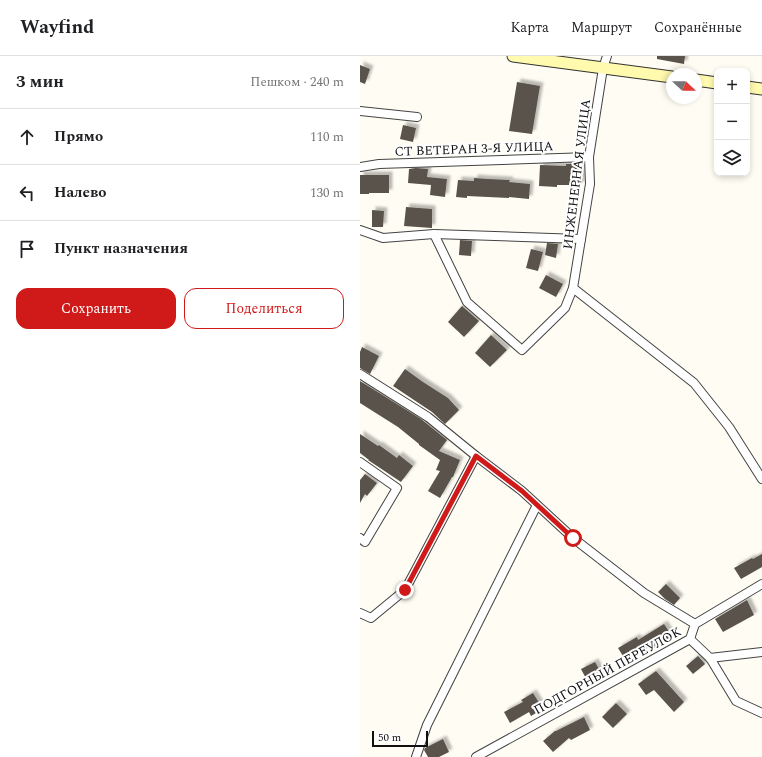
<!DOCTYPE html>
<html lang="ru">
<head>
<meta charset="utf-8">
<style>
  body { margin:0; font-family:Spectral,serif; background:#f2f2f2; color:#202124 }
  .controls { position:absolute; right:12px; top:12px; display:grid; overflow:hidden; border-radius:8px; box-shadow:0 2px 6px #0003 }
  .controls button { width:36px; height:36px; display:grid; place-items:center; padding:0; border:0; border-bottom:1px solid #e0e0e0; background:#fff; color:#202124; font:20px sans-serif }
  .compass { position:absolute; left:306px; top:12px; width:36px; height:36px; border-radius:50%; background:#fff; box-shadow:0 2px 6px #0003; rotate:112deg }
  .scale { position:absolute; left:12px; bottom:10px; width:56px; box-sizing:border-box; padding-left:4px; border:2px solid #101010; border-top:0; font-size:11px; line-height:14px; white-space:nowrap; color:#101010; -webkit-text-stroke:3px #fff; paint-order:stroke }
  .stop { position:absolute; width:12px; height:12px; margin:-9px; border:3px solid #cf1a19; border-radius:50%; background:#fff }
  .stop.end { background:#cf1a19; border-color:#fff; box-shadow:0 1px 4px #0008 }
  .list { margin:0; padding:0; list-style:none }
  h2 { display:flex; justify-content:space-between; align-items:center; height:52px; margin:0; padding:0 16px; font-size:17px }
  h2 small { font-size:13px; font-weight:400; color:#757577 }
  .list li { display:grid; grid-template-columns:26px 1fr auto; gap:12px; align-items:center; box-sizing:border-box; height:56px; padding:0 16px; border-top:1px solid #e0e0e0 }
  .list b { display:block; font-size:15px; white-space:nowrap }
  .list em { font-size:13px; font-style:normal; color:#757577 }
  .actions { display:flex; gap:8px; padding:12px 16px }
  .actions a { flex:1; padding:9px 0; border:1px solid #cf1a19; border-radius:12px; text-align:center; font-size:14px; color:#cf1a19 }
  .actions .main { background:#cf1a19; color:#fff }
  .icon { flex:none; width:22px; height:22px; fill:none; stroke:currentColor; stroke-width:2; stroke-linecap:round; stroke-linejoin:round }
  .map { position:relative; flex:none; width:402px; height:701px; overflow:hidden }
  header { display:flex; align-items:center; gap:24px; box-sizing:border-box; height:56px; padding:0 20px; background:#fff; border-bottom:1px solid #e0e0e0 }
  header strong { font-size:19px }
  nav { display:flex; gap:22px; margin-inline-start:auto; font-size:14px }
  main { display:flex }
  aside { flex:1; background:#fff }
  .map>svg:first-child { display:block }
  .building { fill:#5a524b; filter:url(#shadow) }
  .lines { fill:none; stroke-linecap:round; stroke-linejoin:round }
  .minor-casing { stroke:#434343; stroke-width:10 }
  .secondary-casing { stroke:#323232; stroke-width:13 }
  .minor { stroke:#fff; stroke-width:8 }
  .secondary { stroke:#fffaae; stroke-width:11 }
  .route { stroke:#cf1a19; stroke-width:5 }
  .labels { text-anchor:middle; stroke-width:4; stroke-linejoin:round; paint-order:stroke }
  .street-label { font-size:13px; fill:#101010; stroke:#fff }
</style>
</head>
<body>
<header>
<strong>Wayfind</strong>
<nav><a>Карта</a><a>Маршрут</a><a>Сохранённые</a></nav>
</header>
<main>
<aside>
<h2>3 мин<small>Пешком · 240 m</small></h2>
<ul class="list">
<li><svg class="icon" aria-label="ahead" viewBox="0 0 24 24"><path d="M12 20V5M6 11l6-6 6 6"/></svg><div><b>Прямо</b></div><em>110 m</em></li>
<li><svg class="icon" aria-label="left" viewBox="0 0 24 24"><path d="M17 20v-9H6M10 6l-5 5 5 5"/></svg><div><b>Налево</b></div><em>130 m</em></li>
<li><svg class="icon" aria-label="arrive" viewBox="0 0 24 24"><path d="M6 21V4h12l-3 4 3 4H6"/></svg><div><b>Пункт назначения</b></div></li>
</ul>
<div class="actions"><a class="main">Сохранить</a><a>Поделиться</a></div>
</aside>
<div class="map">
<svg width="402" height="701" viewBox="0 0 402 701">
  <defs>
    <filter id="shadow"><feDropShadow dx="3.5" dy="-3.5" stdDeviation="1" flood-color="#0004"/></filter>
  </defs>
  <rect width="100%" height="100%" fill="#fffdf3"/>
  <g class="building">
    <path d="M 297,0 L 325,0 L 324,8 L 297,3 Z"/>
    <path d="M 0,9 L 10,13 L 5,28 L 0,26 Z"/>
    <path d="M 157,26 L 180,30 L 172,78 L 149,75 Z"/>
    <path d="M 43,69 L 56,72 L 53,86 L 40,83 Z"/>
    <path d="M 206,108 L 222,108 L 221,129 L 197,129 L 197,131 L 179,130 L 180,109 L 206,110 Z"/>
    <path d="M 56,112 L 68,113 L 67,121 L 87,123 L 85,141 L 70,139 L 71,129 L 48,127 L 49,113 Z"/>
    <path d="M 0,119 L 29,119 L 29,137 L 9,137 L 9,138 L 0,138 Z"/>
    <path d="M 114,122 L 128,123 L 150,124 L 149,126 L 170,128 L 169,143 L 149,141 L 149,142 L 107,140 L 107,142 L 96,141 L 98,124 L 114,125 Z"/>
    <path d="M 46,151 L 72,153 L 72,172 L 44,170 Z"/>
    <path d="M 12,154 L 24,155 L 23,171 L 12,171 Z"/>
    <path d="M 100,184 L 112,185 L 111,200 L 99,199 Z"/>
    <path d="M 187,187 L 198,188 L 196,202 L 185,199 Z"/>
    <path d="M 171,193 L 183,196 L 178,215 L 166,212 Z"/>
    <path d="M 186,219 L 203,228 L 196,241 L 179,232 Z"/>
    <path d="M 102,250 L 119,265 L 104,281 L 88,266 Z"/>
    <path d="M 131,279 L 147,294 L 130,311 L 115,297 Z"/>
    <path d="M 2,291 L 19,300 L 10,318 L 0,312 L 0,296 Z"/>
    <path d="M 45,313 L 63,326 L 88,342 L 99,354 L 85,368 L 72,356 L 33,330 Z"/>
    <path d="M 0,325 L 61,363 L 87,384 L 79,395 L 100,404 L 93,421 L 92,421 L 80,442 L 68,435 L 80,415 L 76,414 L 80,404 L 59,389 L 59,388 L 38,371 L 0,347 Z"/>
    <path d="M 0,378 L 18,390 L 19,389 L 37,402 L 39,399 L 53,410 L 41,426 L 8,404 L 9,404 L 0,397 Z"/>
    <path d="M 5,418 L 17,427 L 7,440 L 5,438 L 0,447 L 0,424 Z"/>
    <path d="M 402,498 L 402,511 L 381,523 L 374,512 L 392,502 L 393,503 Z"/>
    <path d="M 306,528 L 320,542 L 314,549 L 305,543 L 298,536 Z"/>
    <path d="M 387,544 L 394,559 L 363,576 L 355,563 Z"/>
    <path d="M 304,568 L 312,580 L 294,592 L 292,589 L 266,605 L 258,592 L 277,581 L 278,584 Z"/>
    <path d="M 338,600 L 345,608 L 333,618 L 326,610 Z"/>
    <path d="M 235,606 L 244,622 L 230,630 L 221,613 Z"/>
    <path d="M 296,615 L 324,646 L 314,656 L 294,634 L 286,639 L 278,628 Z"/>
    <path d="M 173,637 L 183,653 L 171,660 L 169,656 L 150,667 L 144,656 L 163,646 L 161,644 Z"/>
    <path d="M 256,647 L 267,658 L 253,672 L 242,661 Z"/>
    <path d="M 224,661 L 230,674 L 211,684 L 209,682 L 193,696 L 183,685 L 195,675 L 196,675 Z"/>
    <path d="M 83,683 L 89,696 L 79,701 L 68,701 L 64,694 L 65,692 Z"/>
  </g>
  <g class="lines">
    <g class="minor-casing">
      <g id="minor">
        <path d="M 247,0 L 243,12 L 229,101 L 230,128 L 213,232 L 334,327 L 369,371 L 402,423"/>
        <path d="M 0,55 L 57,61"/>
        <path d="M 0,111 L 19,108 L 229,101"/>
        <path d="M 0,174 L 23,182 L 74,178 L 221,183"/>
        <path d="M 74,178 L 107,246 L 162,294 L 205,252 L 213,232"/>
        <path d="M 0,318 L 68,361 L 116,400 L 162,435 L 213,482 L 284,537 L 335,568"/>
        <path d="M 0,406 L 37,432 L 5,486 L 0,482"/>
        <path d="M 0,557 L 11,562 L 45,534 L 116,400"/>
        <path d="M 330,583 L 350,602 L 376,645 L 402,657"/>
        <path d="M 350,602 L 402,596"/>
        <path d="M 56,701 L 67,669 L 177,449"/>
        <path d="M 116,701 L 330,583 L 335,568 L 402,528"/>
      </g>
    </g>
    <g class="secondary-casing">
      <g id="secondary">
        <path d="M 153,0 L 312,21"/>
        <path d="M 336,24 L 357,27"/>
        <path d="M 387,31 L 402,33"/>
      </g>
    </g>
    <use href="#minor" class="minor"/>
    <use href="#secondary" class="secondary"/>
  </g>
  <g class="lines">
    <path class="route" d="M 45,534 L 116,400 L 162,435 L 213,482"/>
  </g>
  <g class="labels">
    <g class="street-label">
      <text transform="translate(114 92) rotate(-2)" y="5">СТ ВЕТЕРАН 3-Я УЛИЦА</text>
      <text transform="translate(216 118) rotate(-83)" y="5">ИНЖЕНЕРНАЯ УЛИЦА</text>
      <text transform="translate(247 614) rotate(-29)" y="5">ПОДГОРНЫЙ ПЕРЕУЛОК</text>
    </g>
  </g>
</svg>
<div class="controls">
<button>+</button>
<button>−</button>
<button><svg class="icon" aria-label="layers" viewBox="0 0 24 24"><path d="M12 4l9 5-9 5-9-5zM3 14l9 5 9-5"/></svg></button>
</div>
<svg class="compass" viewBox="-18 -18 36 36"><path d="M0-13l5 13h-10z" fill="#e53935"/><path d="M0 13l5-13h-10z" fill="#757577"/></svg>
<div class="scale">50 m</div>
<div class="stop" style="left:213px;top:482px"></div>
<div class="stop end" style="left:45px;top:534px"></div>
</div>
</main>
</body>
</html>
